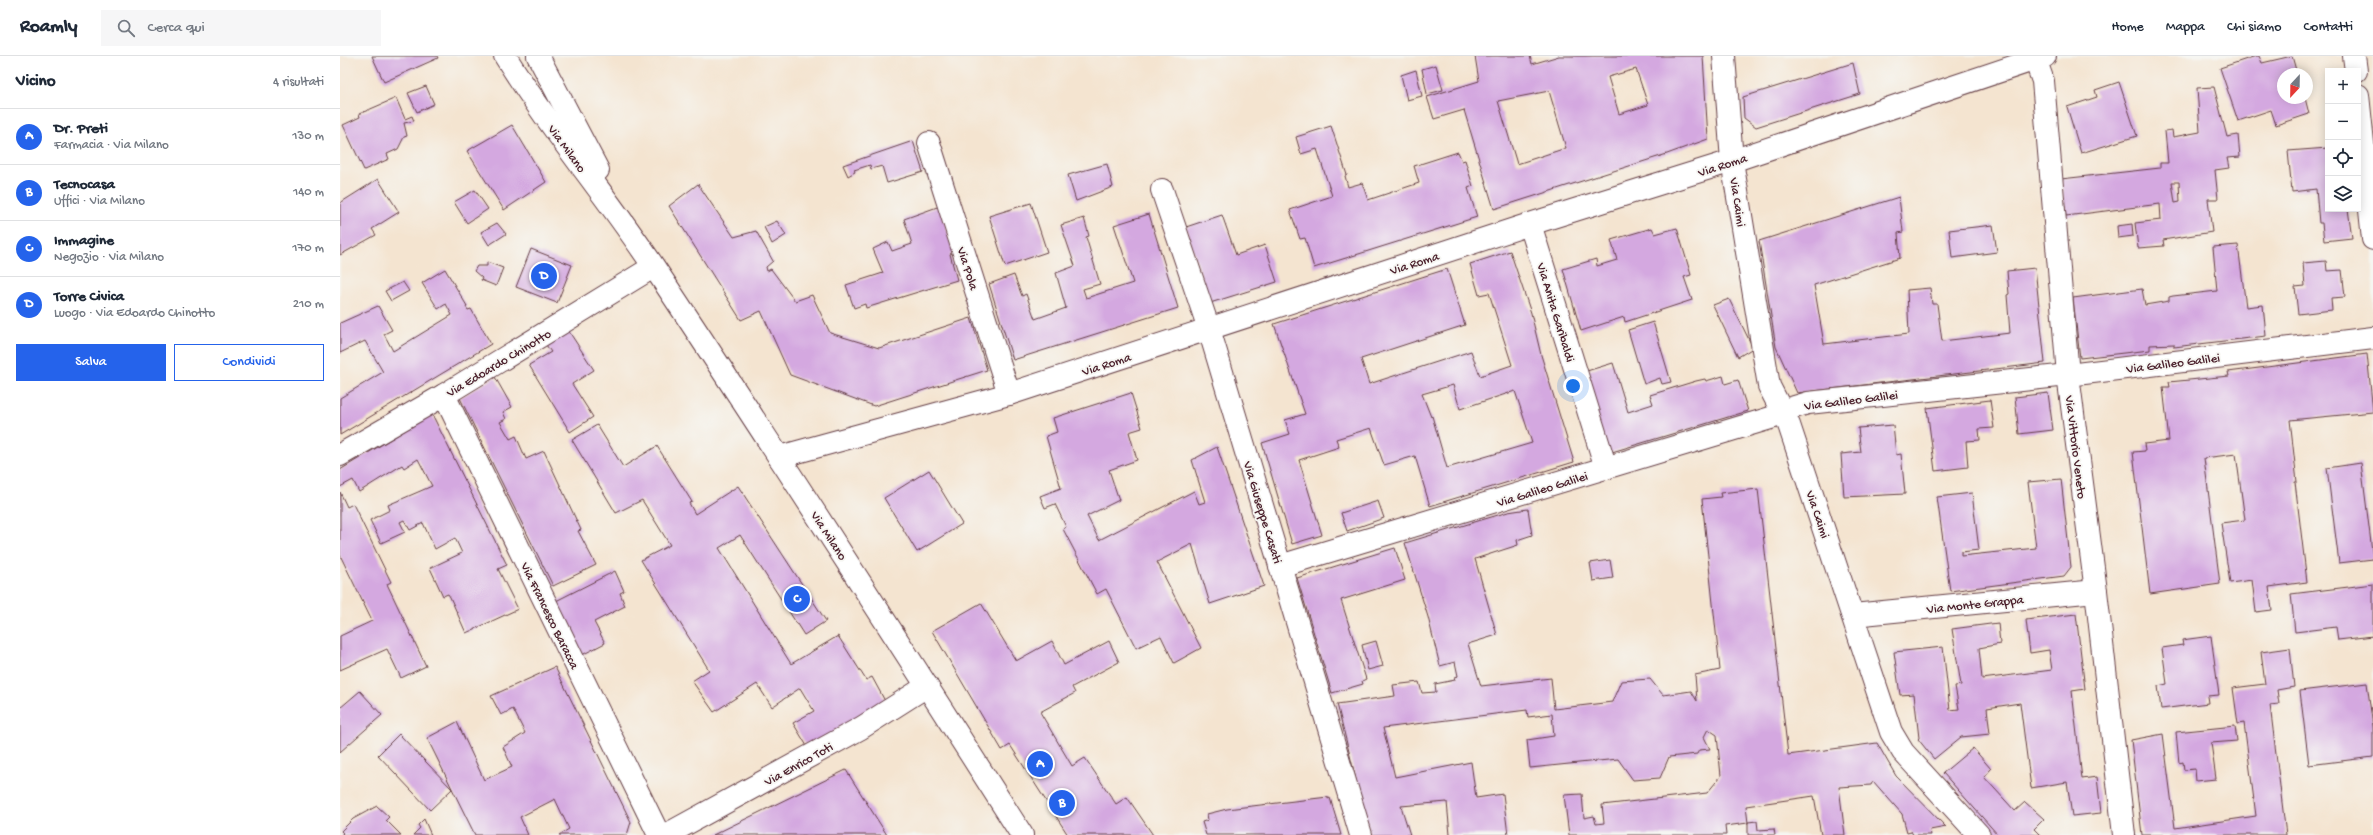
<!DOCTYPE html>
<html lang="it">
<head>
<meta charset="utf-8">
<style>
  body { margin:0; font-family:"Gochi Hand",sans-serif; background:#f6f6f7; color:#1f2937 }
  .controls { position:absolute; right:12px; top:12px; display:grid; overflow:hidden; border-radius:0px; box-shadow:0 2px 10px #0003 }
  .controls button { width:36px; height:36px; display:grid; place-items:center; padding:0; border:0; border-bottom:1px solid #e0e1e3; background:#fff; color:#1f2937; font:20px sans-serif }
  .compass { position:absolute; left:1937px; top:12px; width:36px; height:36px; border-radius:50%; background:#fff; box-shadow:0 2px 10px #0003; rotate:202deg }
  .you { position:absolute; left:1233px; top:330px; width:14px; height:14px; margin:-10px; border:3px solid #fff; border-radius:50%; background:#1a73e8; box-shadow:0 0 0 6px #1a73e833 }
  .badge { display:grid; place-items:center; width:26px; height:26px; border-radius:50%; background:#2563eb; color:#fff; font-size:13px; font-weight:700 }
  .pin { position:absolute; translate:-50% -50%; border:2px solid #fff; box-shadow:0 1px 4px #0006 }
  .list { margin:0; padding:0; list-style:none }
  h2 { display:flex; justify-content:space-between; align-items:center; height:52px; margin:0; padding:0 16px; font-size:17px }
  h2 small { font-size:13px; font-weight:400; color:#747a83 }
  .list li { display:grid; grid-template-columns:26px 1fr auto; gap:12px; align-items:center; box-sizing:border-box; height:56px; padding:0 16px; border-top:1px solid #e0e1e3 }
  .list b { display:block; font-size:15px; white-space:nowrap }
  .list p { margin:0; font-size:13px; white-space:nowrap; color:#747a83 }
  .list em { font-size:13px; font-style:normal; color:#747a83 }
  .actions { display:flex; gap:8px; padding:12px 16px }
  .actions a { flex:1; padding:9px 0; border:1px solid #2563eb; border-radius:0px; text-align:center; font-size:14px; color:#2563eb }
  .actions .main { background:#2563eb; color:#fff }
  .icon { flex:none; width:22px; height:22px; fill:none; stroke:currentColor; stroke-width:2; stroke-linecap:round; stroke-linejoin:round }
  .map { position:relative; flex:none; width:2033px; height:779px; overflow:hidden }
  header { display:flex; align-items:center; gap:24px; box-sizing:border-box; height:56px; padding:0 20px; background:#fff; border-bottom:1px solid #e0e1e3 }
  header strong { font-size:19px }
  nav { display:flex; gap:22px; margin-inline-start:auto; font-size:14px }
  .search { width:280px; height:36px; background:#f6f6f7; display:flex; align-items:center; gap:10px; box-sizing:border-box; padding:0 14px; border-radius:0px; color:#747a83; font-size:15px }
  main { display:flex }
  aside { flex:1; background:#fff }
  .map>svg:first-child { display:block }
  .building { fill:#d4a8e0; fill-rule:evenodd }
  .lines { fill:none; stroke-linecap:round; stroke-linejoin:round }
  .minor-casing { stroke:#643d44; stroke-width:24 }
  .major-casing { stroke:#643d44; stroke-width:24 }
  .minor { stroke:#fff; stroke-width:22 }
  .major { stroke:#fff; stroke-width:22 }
  .labels { text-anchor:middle; stroke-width:3.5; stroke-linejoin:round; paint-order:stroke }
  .street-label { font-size:13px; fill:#4a1f2b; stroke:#f6f6f2 }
</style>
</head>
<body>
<header>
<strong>Roamly</strong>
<div class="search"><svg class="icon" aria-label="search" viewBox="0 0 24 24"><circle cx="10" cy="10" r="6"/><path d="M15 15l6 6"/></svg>Cerca qui</div>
<nav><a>Home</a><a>Mappa</a><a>Chi siamo</a><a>Contatti</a></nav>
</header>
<main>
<aside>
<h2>Vicino<small>4 risultati</small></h2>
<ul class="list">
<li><span class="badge">A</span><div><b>Dr. Preti</b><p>Farmacia · Via Milano</p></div><em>130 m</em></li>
<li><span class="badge">B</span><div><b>Tecnocasa</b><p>Uffici · Via Milano</p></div><em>140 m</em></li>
<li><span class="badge">C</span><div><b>Immagine</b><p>Negozio · Via Milano</p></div><em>170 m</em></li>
<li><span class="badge">D</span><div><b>Torre Civica</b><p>Luogo · Via Edoardo Chinotto</p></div><em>210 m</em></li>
</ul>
<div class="actions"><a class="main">Salva</a><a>Condividi</a></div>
</aside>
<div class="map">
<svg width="2033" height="779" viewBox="0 0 2033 779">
  <rect width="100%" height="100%" fill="#f6f6f2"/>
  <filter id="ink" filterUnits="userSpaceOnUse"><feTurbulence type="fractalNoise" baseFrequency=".025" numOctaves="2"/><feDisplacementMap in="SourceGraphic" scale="8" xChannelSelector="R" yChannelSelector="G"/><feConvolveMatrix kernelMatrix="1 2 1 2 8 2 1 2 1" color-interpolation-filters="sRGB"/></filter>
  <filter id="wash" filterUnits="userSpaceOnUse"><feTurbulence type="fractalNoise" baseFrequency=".012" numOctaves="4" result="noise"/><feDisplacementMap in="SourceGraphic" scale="16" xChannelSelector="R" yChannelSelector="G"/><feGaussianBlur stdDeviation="0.9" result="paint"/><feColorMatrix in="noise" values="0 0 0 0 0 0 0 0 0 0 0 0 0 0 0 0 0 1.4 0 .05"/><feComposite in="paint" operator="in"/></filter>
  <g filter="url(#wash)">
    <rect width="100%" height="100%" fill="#f4e4d0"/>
    <g id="blocks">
      <g class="building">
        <path d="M 32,0 L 97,0 L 98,2 L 44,26 Z"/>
        <path d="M 1135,0 L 1190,0 L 1192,8 L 1219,0 L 1363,0 L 1368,83 L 1327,98 L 1154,153 L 1124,54 L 1094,63 L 1087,41 L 1139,25 ZM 1296,13 L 1308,49 L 1279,58 L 1268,21 ZM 1209,35 L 1226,92 L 1177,108 L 1158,45 Z"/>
        <path d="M 1916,0 L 1919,0 L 1922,7 L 1952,0 L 1957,18 L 1943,18 L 1943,42 L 1965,42 L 1969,58 L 1936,69 L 1931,54 L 1898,65 L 1880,12 Z"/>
        <path d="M 1513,7 L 1520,38 L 1416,71 L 1404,62 L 1403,41 Z"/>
        <path d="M 1096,9 L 1103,34 L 1087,38 L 1082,13 Z"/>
        <path d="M 1076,14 L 1082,40 L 1067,44 L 1061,19 Z"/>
        <path d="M 1779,26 L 1797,80 L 1741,97 L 1727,51 L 1757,41 L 1755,34 Z"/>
        <path d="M 86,30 L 94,48 L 77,56 L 68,37 Z"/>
        <path d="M 1874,31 L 1887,81 L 1898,79 L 1900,101 L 1887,102 L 1889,112 L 1875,114 L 1878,143 L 1868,143 L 1872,176 L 1823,184 L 1824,190 L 1798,192 L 1795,167 L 1821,164 L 1820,148 L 1726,160 L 1721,123 L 1820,112 L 1820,107 L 1828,107 L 1825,75 L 1832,74 L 1833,81 L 1860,76 L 1857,32 ZM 1832,126 L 1839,126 L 1840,146 L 1835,147 Z"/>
        <path d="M 56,42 L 65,63 L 72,60 L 74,65 L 64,67 L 67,80 L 64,81 L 58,93 L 47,98 L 49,103 L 24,114 L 3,69 L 20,61 L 19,58 Z"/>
        <path d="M 172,69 L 206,126 L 164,154 L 127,95 Z"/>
        <path d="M 991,70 L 1007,119 L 1005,120 L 1008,131 L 1022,127 L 1028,144 L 1079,127 L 1074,110 L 1118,96 L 1122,105 L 1125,104 L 1133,130 L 1128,132 L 1137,161 L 974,212 L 965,182 L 960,183 L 950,154 L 992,140 L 977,93 L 961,98 L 956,81 Z"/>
        <path d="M 573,85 L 583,116 L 547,127 L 542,110 L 531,113 L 530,109 L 514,114 L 515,116 L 508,120 L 503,109 Z"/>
        <path d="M 1988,92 L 1988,153 L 2008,153 L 2012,182 L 1984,185 L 1982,167 L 1979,167 L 1976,133 L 1952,136 L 1948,95 Z"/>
        <path d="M 767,108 L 773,131 L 736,145 L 728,119 Z"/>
        <path d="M 38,123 L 59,156 L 32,173 L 36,179 L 0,199 L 0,147 Z"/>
        <path d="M 358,128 L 394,181 L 416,175 L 433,205 L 426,211 L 427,215 L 431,213 L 455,245 L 472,239 L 490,277 L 539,292 L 631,262 L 647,314 L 534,350 L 450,319 L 421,255 L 401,264 L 329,150 Z"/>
        <path d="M 135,134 L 148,153 L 127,167 L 114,146 Z"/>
        <path d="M 1559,141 L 1563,176 L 1558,177 L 1560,202 L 1474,229 L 1484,288 L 1569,278 L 1567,234 L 1590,232 L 1592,248 L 1597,248 L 1602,285 L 1670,277 L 1667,239 L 1669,238 L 1667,215 L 1695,212 L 1705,307 L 1457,337 L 1436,291 L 1419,185 Z"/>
        <path d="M 691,147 L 707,196 L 665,210 L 649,160 Z"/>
        <path d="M 600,150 L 614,196 L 610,198 L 617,224 L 526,252 L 525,248 L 514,252 L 506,229 L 543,217 L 533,193 L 548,186 L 552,195 L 572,188 L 564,163 Z"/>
        <path d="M 809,158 L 838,252 L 673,304 L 649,228 L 674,219 L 682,240 L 686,238 L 695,263 L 726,252 L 716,217 L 735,210 L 721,169 L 744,162 L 749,180 L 746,181 L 760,228 L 743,233 L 746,242 L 793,227 L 774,169 Z"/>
        <path d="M 882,159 L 896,199 L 925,189 L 937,226 L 870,247 L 846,171 Z"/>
        <path d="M 437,165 L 446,179 L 432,188 L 424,171 Z"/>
        <path d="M 157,167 L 166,178 L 149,189 L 141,176 Z"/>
        <path d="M 1792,168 L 1793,180 L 1778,182 L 1777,170 Z"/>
        <path d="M 1653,169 L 1657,196 L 1612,202 L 1609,174 Z"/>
        <path d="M 1312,172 L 1315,178 L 1337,172 L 1351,219 L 1344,221 L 1352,244 L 1285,266 L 1284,261 L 1241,275 L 1223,213 L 1256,203 L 1257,210 L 1277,204 L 1271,184 Z"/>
        <path d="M 1898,189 L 1906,251 L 1923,249 L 1926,280 L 1834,291 L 1834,288 L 1810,289 L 1810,294 L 1740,302 L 1733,242 L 1802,233 L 1805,249 L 1829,245 L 1829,241 L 1833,240 L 1877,235 L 1873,191 Z"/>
        <path d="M 191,193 L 232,209 L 217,247 L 176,231 Z"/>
        <path d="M 1170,195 L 1191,257 L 1201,299 L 1234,406 L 1090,450 L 1075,400 L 1044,409 L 1031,372 L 996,383 L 999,391 L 959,404 L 982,479 L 952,488 L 922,387 L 950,378 L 945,364 L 965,358 L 934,268 L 1107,213 L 1125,269 L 1021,303 L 1029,328 L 1131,295 L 1140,320 L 1172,309 L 1149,237 L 1139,239 L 1130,208 ZM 1113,329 L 1120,353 L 1175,335 L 1192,387 L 1107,412 L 1092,360 L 1091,361 L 1082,338 Z"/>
        <path d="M 1986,205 L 1987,215 L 2002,214 L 2005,241 L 1991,242 L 1992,254 L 1958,258 L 1955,231 L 1965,230 L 1963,207 Z"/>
        <path d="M 147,206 L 163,212 L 156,230 L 141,224 L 142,222 L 134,215 L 137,210 L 147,210 Z"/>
        <path d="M 105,213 L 127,250 L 126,251 L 128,254 L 131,253 L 151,288 L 0,379 L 0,342 L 43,316 L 25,285 L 0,297 L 0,267 L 38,250 L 52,274 L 44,278 L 53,295 L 112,259 L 106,248 L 98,253 L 82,227 Z"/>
        <path d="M 63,226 L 69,235 L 51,245 L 45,235 Z"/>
        <path d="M 1389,243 L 1413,292 L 1398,301 L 1373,249 Z"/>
        <path d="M 1313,266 L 1331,326 L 1322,328 L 1320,322 L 1304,328 L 1288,274 Z"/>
        <path d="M 228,274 L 254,314 L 232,328 L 253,361 L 230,376 L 189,309 L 211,296 L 206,289 Z"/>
        <path d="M 2027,298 L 2033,356 L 1950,364 L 1957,426 L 1955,426 L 1967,526 L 1929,531 L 1932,554 L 1916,556 L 1912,524 L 1890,527 L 1881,467 L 1905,464 L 1896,398 L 1864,402 L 1880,528 L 1810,538 L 1793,396 L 1805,395 L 1804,388 L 1829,385 L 1823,331 L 1830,331 L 1829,326 L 1889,320 L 1888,316 Z"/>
        <path d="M 1273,307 L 1288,356 L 1313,348 L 1310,339 L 1356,325 L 1365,323 L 1366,325 L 1383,320 L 1385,328 L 1398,324 L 1408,355 L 1262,399 L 1237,318 Z"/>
        <path d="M 155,321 L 172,351 L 163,356 L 166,363 L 160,366 L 170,383 L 176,380 L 186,403 L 204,395 L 241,474 L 238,475 L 256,509 L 213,530 L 120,342 Z"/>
        <path d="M 791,337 L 802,372 L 789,376 L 797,404 L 769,414 L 779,444 L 747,460 L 759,484 L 854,435 L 859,448 L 865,446 L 852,404 L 877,391 L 924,530 L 870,548 L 852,488 L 817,506 L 861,592 L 834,607 L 821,580 L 796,592 L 766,533 L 757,538 L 723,473 L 726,471 L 715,448 L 705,452 L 700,440 L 721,432 L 706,380 L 717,376 L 713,362 Z"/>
        <path d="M 1708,337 L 1713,374 L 1679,378 L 1675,341 Z"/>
        <path d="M 1650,344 L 1654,372 L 1639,373 L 1640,384 L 1626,385 L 1628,411 L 1595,415 L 1587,352 Z"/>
        <path d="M 92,358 L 167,509 L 158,513 L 178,553 L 126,577 L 110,541 L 108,538 L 103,540 L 90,512 L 122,497 L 115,482 L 95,493 L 83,467 L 70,474 L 64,464 L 60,466 L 65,476 L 41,487 L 30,464 L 50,454 L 48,449 L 92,430 L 78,403 L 64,412 L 62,409 L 19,436 L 13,424 L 0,431 L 0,414 Z"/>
        <path d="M 257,369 L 283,411 L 317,390 L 352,446 L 349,447 L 355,458 L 398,430 L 486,565 L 464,579 L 400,479 L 379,492 L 451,608 L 498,580 L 526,624 L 532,621 L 545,645 L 488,680 L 467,690 L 453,667 L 474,655 L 460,632 L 432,651 L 417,628 L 374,656 L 352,625 L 369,614 L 301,504 L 330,489 L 302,444 L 276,457 L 232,384 Z"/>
        <path d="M 1553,369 L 1556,399 L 1561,398 L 1565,438 L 1504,441 L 1501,398 L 1521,396 L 1518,372 Z"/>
        <path d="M 2021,407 L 2033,503 L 1999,507 L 1987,412 Z"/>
        <path d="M 589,414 L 622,468 L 577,496 L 544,442 Z"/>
        <path d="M 1721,423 L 1731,511 L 1724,520 L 1610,535 L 1597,441 L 1632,437 L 1639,494 L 1621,496 L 1621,500 L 1696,492 L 1688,426 Z"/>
        <path d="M 1418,433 L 1448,699 L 1537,687 L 1556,720 L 1606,771 L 1590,774 L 1591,779 L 1573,779 L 1571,775 L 1567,776 L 1562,758 L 1533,725 L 1531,729 L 1499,731 L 1505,779 L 1481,779 L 1474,740 L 1406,750 L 1408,767 L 1385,770 L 1386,779 L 1229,779 L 1224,739 L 1242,738 L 1244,762 L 1254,760 L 1256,768 L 1264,767 L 1262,749 L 1367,737 L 1381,720 L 1377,679 L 1368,673 L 1364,681 L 1370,693 L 1359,694 L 1357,698 L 1329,701 L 1320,722 L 1293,724 L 1278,703 L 1190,712 L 1187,684 L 1214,680 L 1212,658 L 1188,661 L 1187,654 L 1043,672 L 1055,721 L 1131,706 L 1136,742 L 1163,738 L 1168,779 L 1110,779 L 1107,746 L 1061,750 L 1070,779 L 1030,779 L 997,648 L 1055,640 L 1053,629 L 1079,626 L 1082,637 L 1096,636 L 1095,628 L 1115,624 L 1114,621 L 1118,620 L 1115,606 L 1100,610 L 1088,561 L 1065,487 L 1168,456 L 1188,453 L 1192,479 L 1177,484 L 1178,489 L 1135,503 L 1157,579 L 1128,588 L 1141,630 L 1211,622 L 1214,653 L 1272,646 L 1281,625 L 1310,623 L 1323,639 L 1351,635 L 1357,645 L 1355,619 L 1380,614 L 1362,443 L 1381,441 L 1380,437 Z"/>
        <path d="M 0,436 L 7,451 L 13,448 L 51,526 L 47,528 L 86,610 L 61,622 L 47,593 L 0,614 L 0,580 L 32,565 L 0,499 Z"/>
        <path d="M 1038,445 L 1044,462 L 1007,475 L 1001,457 Z"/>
        <path d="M 1055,492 L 1065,524 L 1001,544 L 1026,623 L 1022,625 L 1023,628 L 992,637 L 957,522 Z"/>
        <path d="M 1270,504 L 1273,522 L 1253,525 L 1250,507 Z"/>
        <path d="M 275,515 L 284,535 L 280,537 L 285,550 L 254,566 L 265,587 L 242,599 L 216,545 Z"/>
        <path d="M 2033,528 L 2033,580 L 1998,584 L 1996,571 L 1955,576 L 1951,538 Z"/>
        <path d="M 641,547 L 676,605 L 712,585 L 724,609 L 769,585 L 779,606 L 732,631 L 735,637 L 700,656 L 732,710 L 745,702 L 776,748 L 787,741 L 813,779 L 728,779 L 670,689 L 662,694 L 592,575 Z"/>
        <path d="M 1736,558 L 1745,633 L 1732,635 L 1742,723 L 1757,721 L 1761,757 L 1732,760 L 1727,726 L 1691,732 L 1680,647 L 1647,652 L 1650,678 L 1621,681 L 1594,703 L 1578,683 L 1579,682 L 1574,638 L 1560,639 L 1554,596 L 1603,591 L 1610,654 L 1619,653 L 1615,630 L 1621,629 L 1612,573 L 1658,567 L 1660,588 L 1639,592 L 1642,623 L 1712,614 L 1709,594 L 1690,597 L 1686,564 Z"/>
        <path d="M 1871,580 L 1879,639 L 1867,640 L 1868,647 L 1821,653 L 1818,630 L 1827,628 L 1822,592 L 1843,589 L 1842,584 Z"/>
        <path d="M 1036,585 L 1043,610 L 1028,614 L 1022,589 Z"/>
        <path d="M 1950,592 L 1954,631 L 1937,634 L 1939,648 L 1930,649 L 1946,779 L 1802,779 L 1791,684 L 1823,678 L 1835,772 L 1916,760 L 1904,667 L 1898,668 L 1893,632 L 1925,628 L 1921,596 Z"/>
        <path d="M 215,611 L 291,766 L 287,779 L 219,779 L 229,773 L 215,743 L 180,761 L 188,779 L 135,779 L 87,682 L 117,666 L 144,724 L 172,711 L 163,691 L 185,677 L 173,653 L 161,659 L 151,640 Z"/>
        <path d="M 2027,627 L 2033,671 L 2033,701 L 1969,709 L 1960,635 Z"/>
        <path d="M 20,635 L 42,659 L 0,696 L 0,652 Z"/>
        <path d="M 1895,670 L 1897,685 L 1871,687 L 1876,723 L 1856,725 L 1855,713 L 1844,714 L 1843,706 L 1839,707 L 1836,676 Z"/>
        <path d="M 59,678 L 112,733 L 90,754 L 38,699 Z"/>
        <path d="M 1633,692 L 1651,713 L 1644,721 L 1675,755 L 1685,746 L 1704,763 L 1694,773 L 1700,779 L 1658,779 L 1603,717 Z"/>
        <path d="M 506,714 L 547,779 L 373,779 Z"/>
        <path d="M 988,741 L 988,743 L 990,742 L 1001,779 L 866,779 L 862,766 L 868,764 L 867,758 L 887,753 Z"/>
        <path d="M 37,750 L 49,761 L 46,764 L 61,779 L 1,779 L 3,777 L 1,775 L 13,763 Z"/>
        <path d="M 84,763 L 91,779 L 73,779 L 80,772 L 78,769 Z"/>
        <path d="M 1417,765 L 1418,774 L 1434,773 L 1435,779 L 1408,779 L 1408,766 Z"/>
      </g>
    </g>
  </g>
  <g filter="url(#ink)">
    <use href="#blocks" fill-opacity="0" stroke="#643d44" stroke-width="1"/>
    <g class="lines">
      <g class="minor-casing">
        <g id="minor">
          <path d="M 1384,0 L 1392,105 L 1429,330 L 1449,369 L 1551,676 L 1563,696 L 1639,779"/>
          <path d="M 1694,0 L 1703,25 L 1728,319 L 1756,535 L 1784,779"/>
          <path d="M 2014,0 L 2016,15"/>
          <path d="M 2018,39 L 2033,183"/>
          <path d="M 589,87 L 669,338"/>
          <path d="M 822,134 L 869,273 L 1021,779"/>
          <path d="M 1190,168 L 1266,412"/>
          <path d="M 104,339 L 319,779"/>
          <path d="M 0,399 L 104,339 L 313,211"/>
          <path d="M 439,401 L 669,338 L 1190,168 L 1392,105 L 1705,0"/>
          <path d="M 940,510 L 1434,361 L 1441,355 L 1468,347 L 1728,319 L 2033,282"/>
          <path d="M 1513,559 L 1756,535"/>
          <path d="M 326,779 L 521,672 L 587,630"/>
        </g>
      </g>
      <g class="major-casing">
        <g id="major">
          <path d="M 165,0 C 210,73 266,139 314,211 C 439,399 561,589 682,779"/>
          <path d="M 198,0 L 258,114"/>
        </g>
      </g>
      <use href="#minor" class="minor"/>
      <use href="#major" class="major"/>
    </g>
  </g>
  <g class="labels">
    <g class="street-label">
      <text transform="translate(228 92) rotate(54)" y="5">Via Milano</text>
      <text transform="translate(1382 108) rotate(-18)" y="5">Via Roma</text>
      <text transform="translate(1399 146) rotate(81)" y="5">Via Caimi</text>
      <text transform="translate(1074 206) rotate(-18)" y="5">Via Roma</text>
      <text transform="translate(629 212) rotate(72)" y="5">Via Pola</text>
      <text transform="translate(1217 256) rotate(73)" y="5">Via Anita Garibaldi</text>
      <text transform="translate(158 306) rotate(-31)" y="5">Via Edoardo Chinotto</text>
      <text transform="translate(1833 306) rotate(-7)" y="5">Via Galileo Galilei</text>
      <text transform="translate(766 307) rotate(-18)" y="5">Via Roma</text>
      <text transform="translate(1511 343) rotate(-7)" y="5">Via Galileo Galilei</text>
      <text transform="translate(1737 391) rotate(83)" y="5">Via Vittorio Veneto</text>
      <text transform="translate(1202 432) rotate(-17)" y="5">Via Galileo Galilei</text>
      <text transform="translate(924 456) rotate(73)" y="5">Via Giuseppe Casati</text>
      <text transform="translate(1479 458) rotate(71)" y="5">Via Caimi</text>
      <text transform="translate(490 479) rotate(57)" y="5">Via Milano</text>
      <text transform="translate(1635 547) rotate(-6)" y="5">Via Monte Grappa</text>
      <text transform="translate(211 559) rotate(64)" y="5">Via Francesco Baracca</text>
      <text transform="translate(458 707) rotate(-29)" y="5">Via Enrico Toti</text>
    </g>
  </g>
</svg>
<div class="controls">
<button>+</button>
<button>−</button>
<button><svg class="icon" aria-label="locate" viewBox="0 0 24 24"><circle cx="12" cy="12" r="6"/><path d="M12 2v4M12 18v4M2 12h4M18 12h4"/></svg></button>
<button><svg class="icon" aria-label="layers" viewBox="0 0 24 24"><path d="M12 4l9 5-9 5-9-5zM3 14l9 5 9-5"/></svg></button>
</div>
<svg class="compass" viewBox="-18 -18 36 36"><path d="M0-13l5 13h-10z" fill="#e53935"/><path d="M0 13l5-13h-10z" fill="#747a83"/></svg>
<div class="you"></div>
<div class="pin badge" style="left:700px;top:708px">A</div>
<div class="pin badge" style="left:722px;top:747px">B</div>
<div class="pin badge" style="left:457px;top:543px">C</div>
<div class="pin badge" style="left:204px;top:220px">D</div>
</div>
</main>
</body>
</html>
